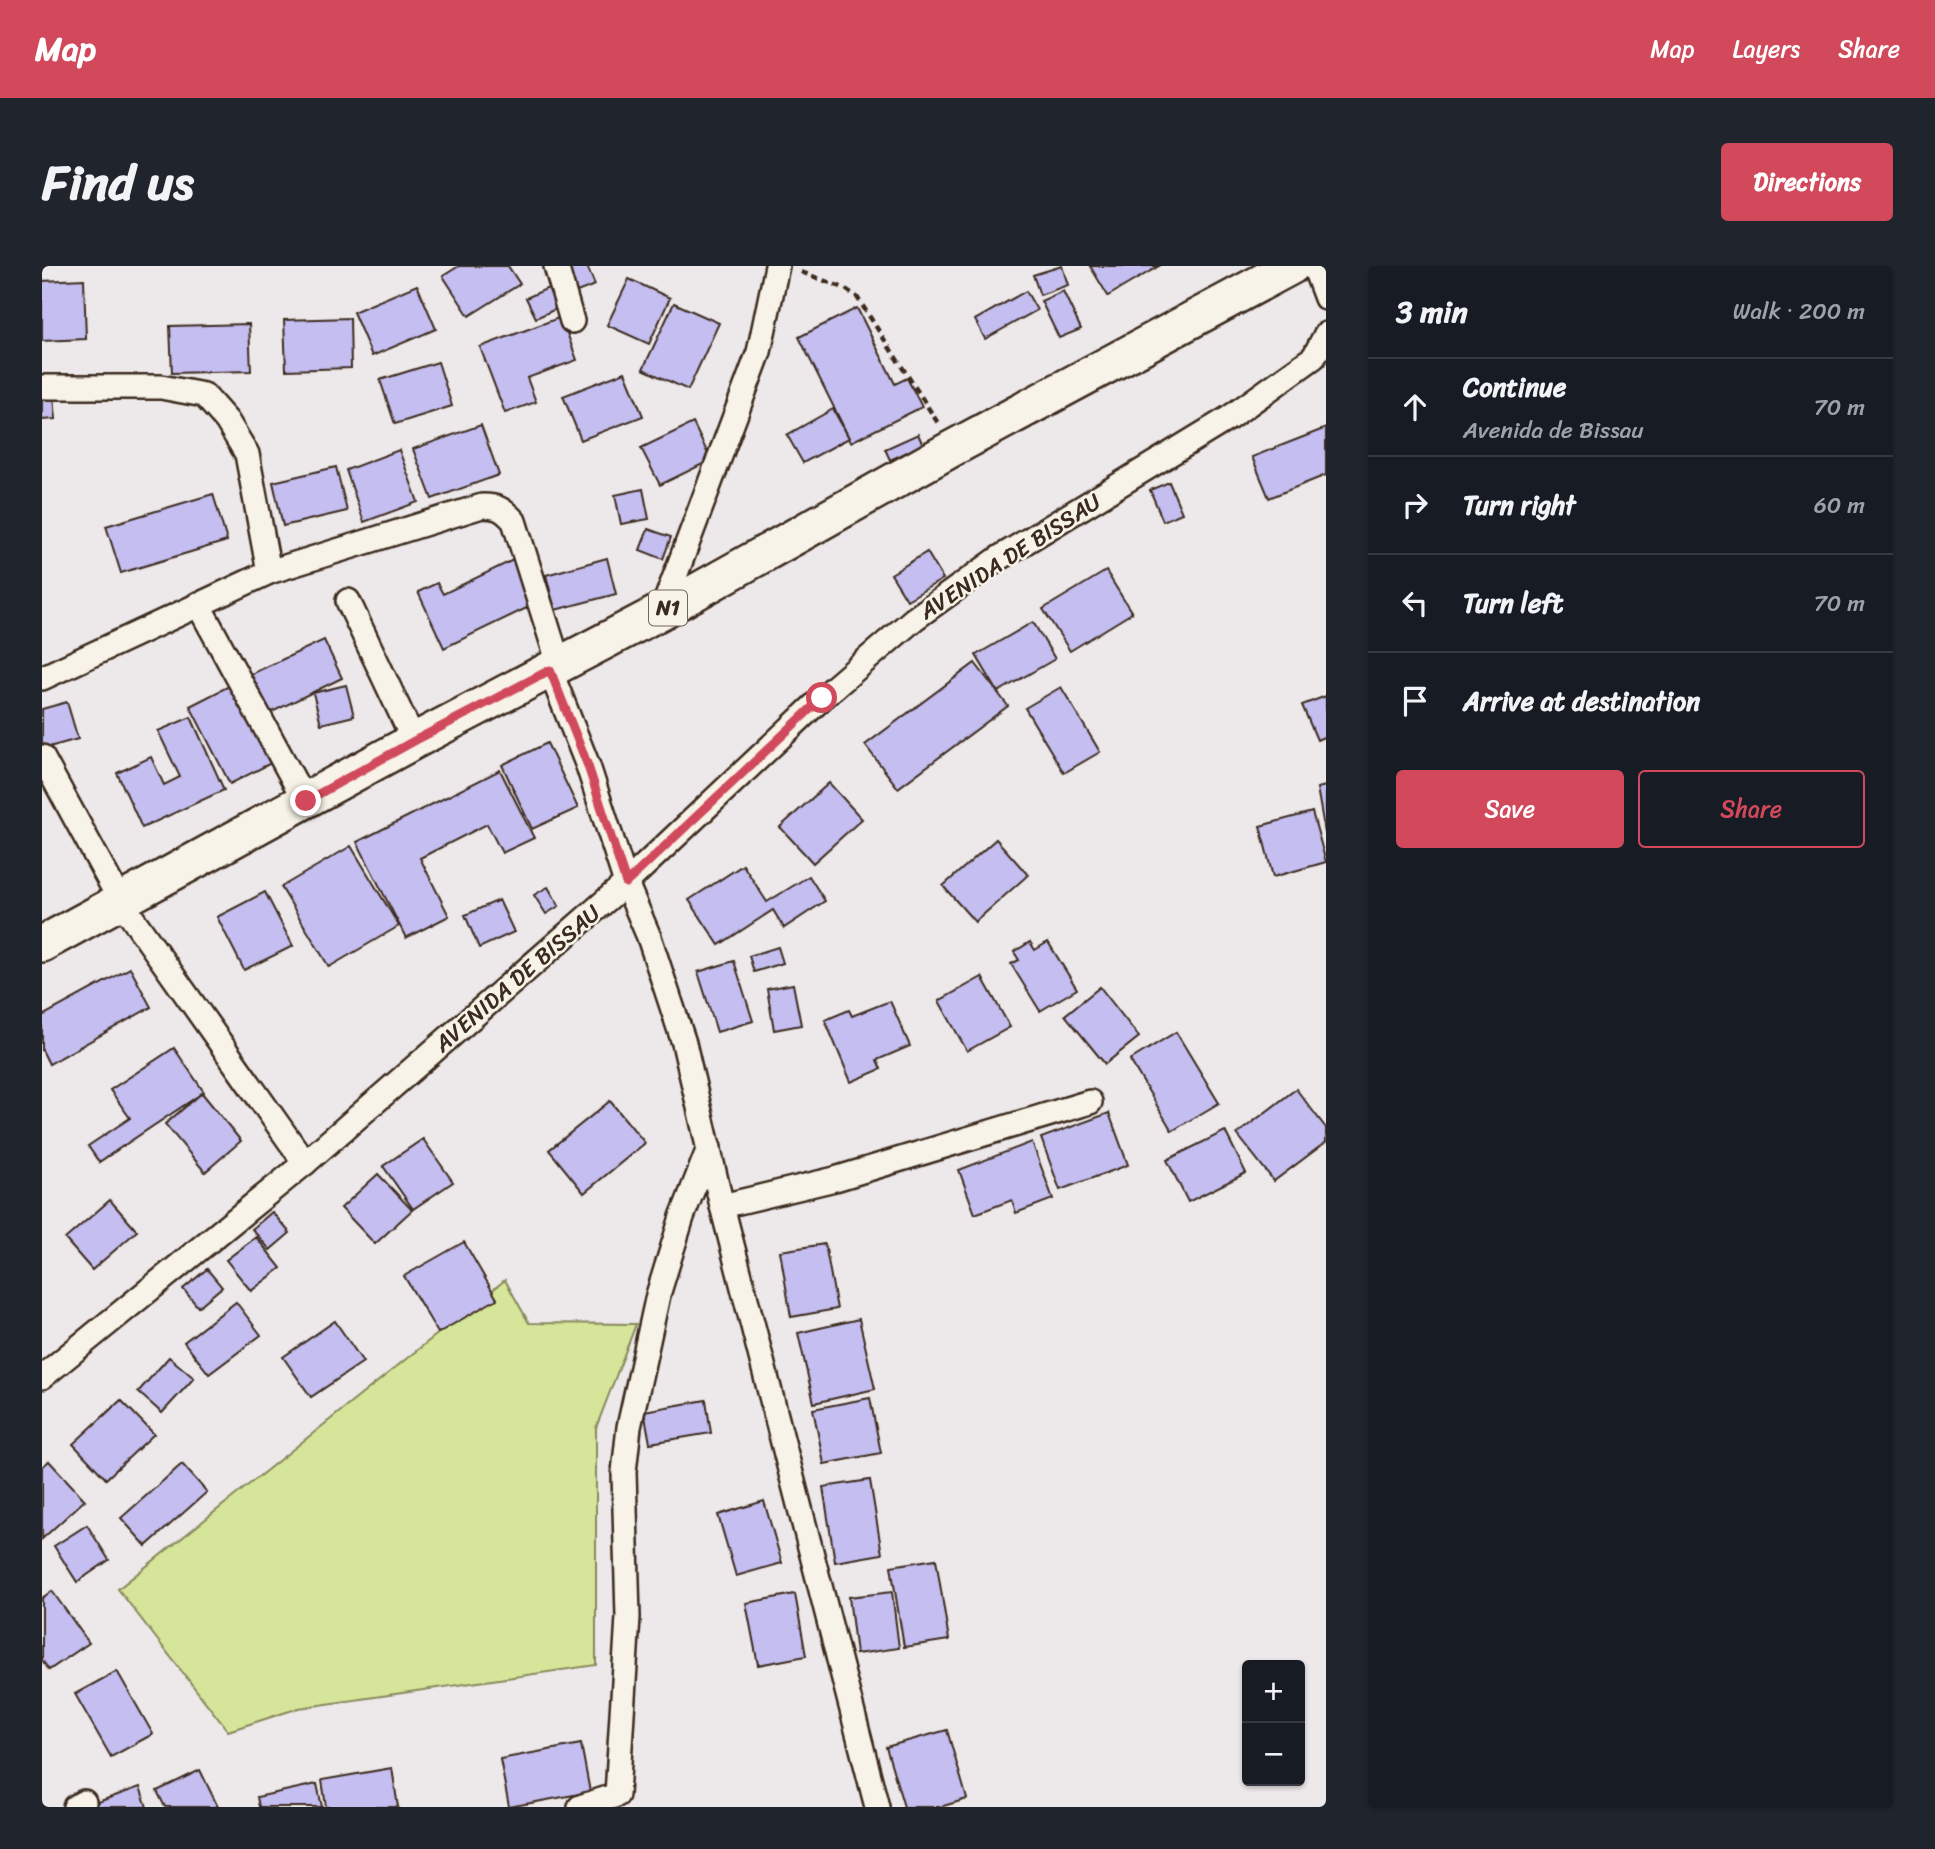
<!DOCTYPE html>
<html lang="en">
<head>
<meta charset="utf-8">
<style>
  body { margin:0; font-family:Sriracha,sans-serif; background:#20242c; color:#f1f3f6 }
  .controls { position:absolute; right:21px; bottom:21px; display:grid; overflow:hidden; border-radius:7px; box-shadow:0 2px 5px #0004 }
  .controls button { width:63px; height:63px; display:grid; place-items:center; padding:0; border:0; border-bottom:2px solid #363941; background:#171b24; color:#f1f3f6; font:35px sans-serif }
  .stop { position:absolute; width:21px; height:21px; margin:-16px; border:5px solid #d1495b; border-radius:50%; background:#fff }
  .stop.end { background:#d1495b; border-color:#fff; box-shadow:0 2px 7px #0008 }
  .list { margin:0; padding:0; list-style:none }
  h2 { display:flex; justify-content:space-between; align-items:center; height:91px; margin:0; padding:0 28px; font-size:30px }
  h2 small { font-size:23px; font-weight:400; color:#9ea1a6 }
  .list li { display:grid; grid-template-columns:46px 1fr auto; gap:21px; align-items:center; box-sizing:border-box; height:98px; padding:0 28px; border-top:2px solid #363941 }
  .list b { display:block; font-size:26px; white-space:nowrap }
  .list p { margin:0; font-size:23px; white-space:nowrap; color:#9ea1a6 }
  .list em { font-size:23px; font-style:normal; color:#9ea1a6 }
  .actions { display:flex; gap:14px; padding:21px 28px }
  .actions a { flex:1; padding:16px 0; border:2px solid #d1495b; border-radius:7px; text-align:center; font-size:24px; color:#d1495b }
  .actions .main { background:#d1495b; color:#fff }
  .icon { flex:none; width:38px; height:38px; fill:none; stroke:currentColor; stroke-width:2; stroke-linecap:round; stroke-linejoin:round }
  .map { position:relative; flex:none; width:1284px; height:1541px; overflow:hidden; border-radius:7px }
  header { display:flex; align-items:center; gap:42px; box-sizing:border-box; height:98px; padding:0 35px; background:#d1495b; color:#fff }
  header strong { font-size:33px }
  nav { display:flex; gap:38px; margin-inline-start:auto; font-size:24px }
  .intro { display:flex; align-items:center; justify-content:space-between; box-sizing:border-box; height:168px; padding:0 42px }
  h1 { margin:0; font-size:49px }
  .button { padding:18px 32px; border-radius:7px; background:#d1495b; color:#fff; font-size:24px; font-weight:700 }
  main { display:flex; gap:42px; padding:0 42px }
  aside { flex:1; background:#171b24; border-radius:7px; box-shadow:0 2px 5px #0004 }
  .map>svg:first-child { display:block }
  .green { fill:#d5e599; stroke:#88885c; stroke-width:2 }
  .building { fill:#c4bef1; stroke:#3b2a1e; stroke-width:2 }
  .lines { fill:none; stroke-linecap:round; stroke-linejoin:round }
  .minor-casing { stroke:#3b2a1e; stroke-width:28 }
  .primary-casing { stroke:#3b2a1e; stroke-width:40 }
  .path { stroke:#3b2a1e; stroke-width:4.5; stroke-dasharray:7 5; stroke-linecap:butt }
  .minor { stroke:#f7f3e8; stroke-width:23 }
  .primary { stroke:#f7f3e8; stroke-width:35 }
  .route { stroke:#d1495b; stroke-width:9 }
  .labels { text-anchor:middle; stroke-width:5; stroke-linejoin:round; paint-order:stroke }
  .shield { fill:#f7f3e8; stroke:#73665b; stroke-width:2 }
  .shield-label { font-size:21px; font-weight:bold; fill:#3b2a1e }
  .street-label { font-size:23px; fill:#3b2a1e; stroke:#f7f3e8 }
</style>
</head>
<body>
<header>
<strong>Map</strong>
<nav><a>Map</a><a>Layers</a><a>Share</a></nav>
</header>
<div class="intro"><h1>Find us</h1><a class="button">Directions</a></div>
<main>
<div class="map">
<svg width="1284" height="1541" viewBox="0 0 1284 1541">
  <rect width="100%" height="100%" fill="#ede8ea"/>
  <filter id="ink" filterUnits="userSpaceOnUse"><feTurbulence type="fractalNoise" baseFrequency=".0143" numOctaves="2"/><feDisplacementMap in="SourceGraphic" scale="14" xChannelSelector="R" yChannelSelector="G"/><feConvolveMatrix kernelMatrix="1 2 1 2 8 2 1 2 1" color-interpolation-filters="sRGB"/></filter>
  <g filter="url(#ink)">
    <path class="green" d="M 463,1014 L 487,1057 L 594,1058 L 554,1162 L 554,1399 L 257,1442 L 186,1465 L 76,1323 Z"/>
    <g class="building">
      <path d="M 417,0 L 466,0 L 478,18 L 427,50 L 401,10 Z"/>
      <path d="M 519,0 L 545,0 L 553,19 L 530,28 Z"/>
      <path d="M 1020,0 L 1026,19 L 998,29 L 991,9 Z"/>
      <path d="M 1048,0 L 1117,0 L 1066,30 Z"/>
      <path d="M 42,13 L 44,73 L 0,75 L 0,15 Z"/>
      <path d="M 587,13 L 628,32 L 607,78 L 565,59 Z"/>
      <path d="M 375,19 L 394,63 L 330,90 L 311,46 Z"/>
      <path d="M 506,22 L 516,42 L 494,52 L 484,32 Z"/>
      <path d="M 984,25 L 995,44 L 943,73 L 933,54 Z"/>
      <path d="M 1021,25 L 1039,63 L 1017,72 L 999,35 Z"/>
      <path d="M 632,37 L 677,57 L 646,124 L 601,103 Z"/>
      <path d="M 815,42 L 853,118 L 865,112 L 880,141 L 809,176 L 757,71 Z"/>
      <path d="M 519,51 L 535,94 L 485,112 L 494,136 L 463,147 L 438,81 Z"/>
      <path d="M 308,52 L 309,102 L 244,104 L 242,54 Z"/>
      <path d="M 207,58 L 209,105 L 130,107 L 128,60 Z"/>
      <path d="M 396,96 L 410,140 L 353,158 L 338,114 Z"/>
      <path d="M 583,106 L 601,150 L 539,174 L 521,130 Z"/>
      <path d="M 12,131 L 14,153 L 0,154 L 0,132 Z"/>
      <path d="M 791,143 L 807,172 L 761,197 L 745,169 Z"/>
      <path d="M 651,157 L 669,194 L 618,219 L 599,182 Z"/>
      <path d="M 439,159 L 457,209 L 390,233 L 371,183 Z"/>
      <path d="M 1284,162 L 1284,209 L 1227,232 L 1210,191 Z"/>
      <path d="M 876,168 L 881,179 L 848,194 L 843,183 Z"/>
      <path d="M 357,184 L 376,236 L 322,256 L 304,204 Z"/>
      <path d="M 294,201 L 305,245 L 241,260 L 231,216 Z"/>
      <path d="M 1127,216 L 1140,247 L 1121,255 L 1108,224 Z"/>
      <path d="M 601,223 L 607,253 L 579,258 L 573,229 Z"/>
      <path d="M 171,228 L 185,275 L 79,307 L 64,260 Z"/>
      <path d="M 606,263 L 629,271 L 621,293 L 598,284 Z"/>
      <path d="M 885,286 L 901,313 L 865,334 L 849,308 Z"/>
      <path d="M 565,292 L 574,328 L 513,344 L 504,309 Z"/>
      <path d="M 471,294 L 493,338 L 402,382 L 376,326 L 395,317 L 401,328 Z"/>
      <path d="M 1064,305 L 1090,347 L 1028,385 L 1001,343 Z"/>
      <path d="M 991,356 L 1013,393 L 956,426 L 934,389 Z"/>
      <path d="M 282,374 L 300,412 L 228,447 L 209,408 Z"/>
      <path d="M 933,397 L 966,440 L 856,522 L 823,479 Z"/>
      <path d="M 189,419 L 229,497 L 188,518 L 148,440 Z"/>
      <path d="M 304,419 L 312,450 L 279,458 L 271,427 Z"/>
      <path d="M 1019,421 L 1058,486 L 1022,507 L 983,442 Z"/>
      <path d="M 1284,430 L 1284,470 L 1275,474 L 1260,439 Z"/>
      <path d="M 25,436 L 36,473 L 0,483 L 0,443 Z"/>
      <path d="M 149,451 L 182,524 L 100,562 L 75,507 L 109,491 L 122,519 L 138,511 L 116,465 Z"/>
      <path d="M 505,477 L 536,542 L 490,563 L 460,499 Z"/>
      <path d="M 458,504 L 492,572 L 460,587 L 445,558 L 378,592 L 407,650 L 364,672 L 315,576 Z"/>
      <path d="M 787,517 L 820,553 L 771,597 L 738,561 Z"/>
      <path d="M 1284,520 L 1284,567 L 1283,567 L 1275,522 Z"/>
      <path d="M 1270,546 L 1284,596 L 1231,611 L 1218,560 Z"/>
      <path d="M 954,573 L 986,609 L 933,656 L 901,620 Z"/>
      <path d="M 309,580 L 357,660 L 287,701 L 239,621 Z"/>
      <path d="M 701,599 L 725,636 L 767,610 L 783,635 L 742,662 L 731,644 L 677,679 L 647,634 Z"/>
      <path d="M 506,621 L 517,640 L 504,648 L 492,629 Z"/>
      <path d="M 223,626 L 251,680 L 202,704 L 175,651 Z"/>
      <path d="M 457,634 L 472,666 L 437,682 L 423,649 Z"/>
      <path d="M 988,676 L 993,684 L 1006,676 L 1035,723 L 998,745 L 969,698 L 977,694 L 972,686 Z"/>
      <path d="M 736,681 L 741,697 L 712,706 L 707,690 Z"/>
      <path d="M 692,695 L 711,755 L 675,766 L 656,706 Z"/>
      <path d="M 88,702 L 109,741 L 7,798 L 0,784 L 0,750 Z"/>
      <path d="M 940,711 L 968,761 L 925,785 L 897,735 Z"/>
      <path d="M 751,718 L 759,759 L 732,764 L 725,723 Z"/>
      <path d="M 1058,721 L 1097,771 L 1063,798 L 1023,749 Z"/>
      <path d="M 848,735 L 868,780 L 835,794 L 839,803 L 809,816 L 783,754 L 807,744 L 810,750 Z"/>
      <path d="M 1134,766 L 1177,837 L 1130,865 L 1088,794 Z"/>
      <path d="M 132,782 L 162,826 L 57,896 L 46,880 L 88,852 L 68,824 Z"/>
      <path d="M 1254,823 L 1284,862 L 1284,876 L 1232,915 L 1195,868 Z"/>
      <path d="M 160,827 L 199,875 L 163,906 L 123,858 Z"/>
      <path d="M 568,835 L 603,877 L 542,927 L 507,884 Z"/>
      <path d="M 1067,847 L 1086,899 L 1018,924 L 999,872 Z"/>
      <path d="M 1183,865 L 1204,907 L 1146,936 L 1125,894 Z"/>
      <path d="M 381,873 L 411,916 L 371,943 L 341,900 Z"/>
      <path d="M 990,876 L 1011,933 L 974,947 L 970,934 L 933,948 L 917,904 Z"/>
      <path d="M 336,908 L 370,944 L 333,978 L 299,942 Z"/>
      <path d="M 68,934 L 95,965 L 50,1004 L 23,973 Z"/>
      <path d="M 230,946 L 248,967 L 228,984 L 210,963 Z"/>
      <path d="M 214,971 L 239,1002 L 209,1025 L 184,994 Z"/>
      <path d="M 422,976 L 455,1033 L 396,1067 L 362,1010 Z"/>
      <path d="M 783,978 L 795,1043 L 749,1051 L 738,985 Z"/>
      <path d="M 165,1003 L 180,1021 L 156,1041 L 141,1023 Z"/>
      <path d="M 194,1036 L 219,1069 L 167,1108 L 142,1076 Z"/>
      <path d="M 817,1053 L 833,1123 L 772,1137 L 756,1067 Z"/>
      <path d="M 293,1055 L 321,1096 L 269,1131 L 241,1091 Z"/>
      <path d="M 127,1091 L 152,1112 L 120,1147 L 96,1126 Z"/>
      <path d="M 828,1132 L 839,1187 L 782,1198 L 771,1143 Z"/>
      <path d="M 79,1134 L 112,1168 L 64,1213 L 31,1178 Z"/>
      <path d="M 664,1134 L 669,1167 L 608,1177 L 602,1145 Z"/>
      <path d="M 7,1195 L 43,1234 L 0,1273 L 0,1201 Z"/>
      <path d="M 140,1198 L 165,1226 L 104,1280 L 79,1252 Z"/>
      <path d="M 828,1214 L 840,1288 L 793,1296 L 781,1221 Z"/>
      <path d="M 722,1235 L 740,1297 L 694,1310 L 676,1249 Z"/>
      <path d="M 45,1259 L 67,1294 L 35,1316 L 12,1280 Z"/>
      <path d="M 894,1293 L 907,1374 L 862,1381 L 849,1300 Z"/>
      <path d="M 10,1325 L 47,1377 L 7,1404 L 0,1394 L 0,1332 Z"/>
      <path d="M 850,1326 L 857,1382 L 814,1388 L 807,1331 Z"/>
      <path d="M 753,1328 L 764,1390 L 716,1399 L 704,1337 Z"/>
      <path d="M 75,1405 L 111,1468 L 69,1491 L 33,1428 Z"/>
      <path d="M 905,1464 L 925,1533 L 898,1541 L 862,1541 L 844,1481 Z"/>
      <path d="M 539,1478 L 548,1526 L 467,1541 L 458,1493 Z"/>
      <path d="M 350,1502 L 356,1541 L 284,1541 L 280,1514 Z"/>
      <path d="M 158,1504 L 176,1541 L 123,1541 L 115,1525 Z"/>
      <path d="M 275,1518 L 280,1541 L 217,1541 L 215,1531 Z"/>
      <path d="M 98,1521 L 105,1541 L 54,1541 L 53,1537 Z"/>
    </g>
    <g class="lines">
      <g class="minor-casing">
        <g id="minor">
          <path d="M 514,0 L 530,55"/>
          <path d="M 1272,0 L 1284,32"/>
          <path d="M 0,121 L 119,121 L 162,129 L 185,155 L 205,188 L 227,306"/>
          <path d="M 306,335 L 372,475"/>
          <path d="M 156,338 L 263,535"/>
          <path d="M 620,345 L 717,86 L 735,0"/>
          <path d="M 508,404 L 546,500 L 584,617 L 607,671 L 642,777 L 680,940 L 835,1541"/>
          <path d="M 0,412 L 227,306 L 440,240 C 456,240 461,243 472,255 L 517,398"/>
          <path d="M 0,491 L 79,636 L 263,897"/>
          <path d="M 680,940 L 793,913 L 1048,836"/>
          <path d="M 0,1111 L 263,897 L 584,617 L 780,432 L 872,353 L 957,292 L 1187,152 L 1272,91 L 1284,68"/>
          <path d="M 33,1541 L 42,1536"/>
          <path d="M 538,1541 L 575,1529 L 586,1351 L 582,1206 L 587,1161 L 616,1029 L 640,951 L 667,882"/>
        </g>
      </g>
      <g class="primary-casing">
        <path id="primary" d="M 0,678 L 372,475 L 620,345 L 911,182 L 1250,0"/>
      </g>
      <path class="path" d="M 759,6 L 802,22 L 815,31 L 896,157"/>
      <use href="#minor" class="minor"/>
      <use href="#primary" class="primary"/>
    </g>
  </g>
  <g class="lines" filter="url(#ink)">
    <path class="route" d="M 264,535 L 372,475 L 508,404 L 546,500 L 584,617 L 780,432"/>
  </g>
  <g class="labels">
    <rect class="shield" x="607" y="324.5" width="38" height="35" rx="5"/>
    <g class="shield-label">
      <text x="626" y="349">N1</text>
    </g>
    <g class="street-label">
      <text transform="translate(968 290) rotate(-33)" y="8">AVENIDA DE BISSAU</text>
      <text transform="translate(475 712) rotate(-41)" y="8">AVENIDA DE BISSAU</text>
    </g>
  </g>
</svg>
<div class="controls">
<button>+</button>
<button>−</button>
</div>
<div class="stop" style="left:780px;top:432px"></div>
<div class="stop end" style="left:264px;top:535px"></div>
</div>
<aside>
<h2>3 min<small>Walk · 200 m</small></h2>
<ul class="list">
<li><svg class="icon" aria-label="ahead" viewBox="0 0 24 24"><path d="M12 20V5M6 11l6-6 6 6"/></svg><div><b>Continue</b><p>Avenida de Bissau</p></div><em>70 m</em></li>
<li><svg class="icon" aria-label="right" viewBox="0 0 24 24"><path d="M7 20v-9h11M14 6l5 5-5 5"/></svg><div><b>Turn right</b></div><em>60 m</em></li>
<li><svg class="icon" aria-label="left" viewBox="0 0 24 24"><path d="M17 20v-9H6M10 6l-5 5 5 5"/></svg><div><b>Turn left</b></div><em>70 m</em></li>
<li><svg class="icon" aria-label="arrive" viewBox="0 0 24 24"><path d="M6 21V4h12l-3 4 3 4H6"/></svg><div><b>Arrive at destination</b></div></li>
</ul>
<div class="actions"><a class="main">Save</a><a>Share</a></div>
</aside>
</main>
</body>
</html>
